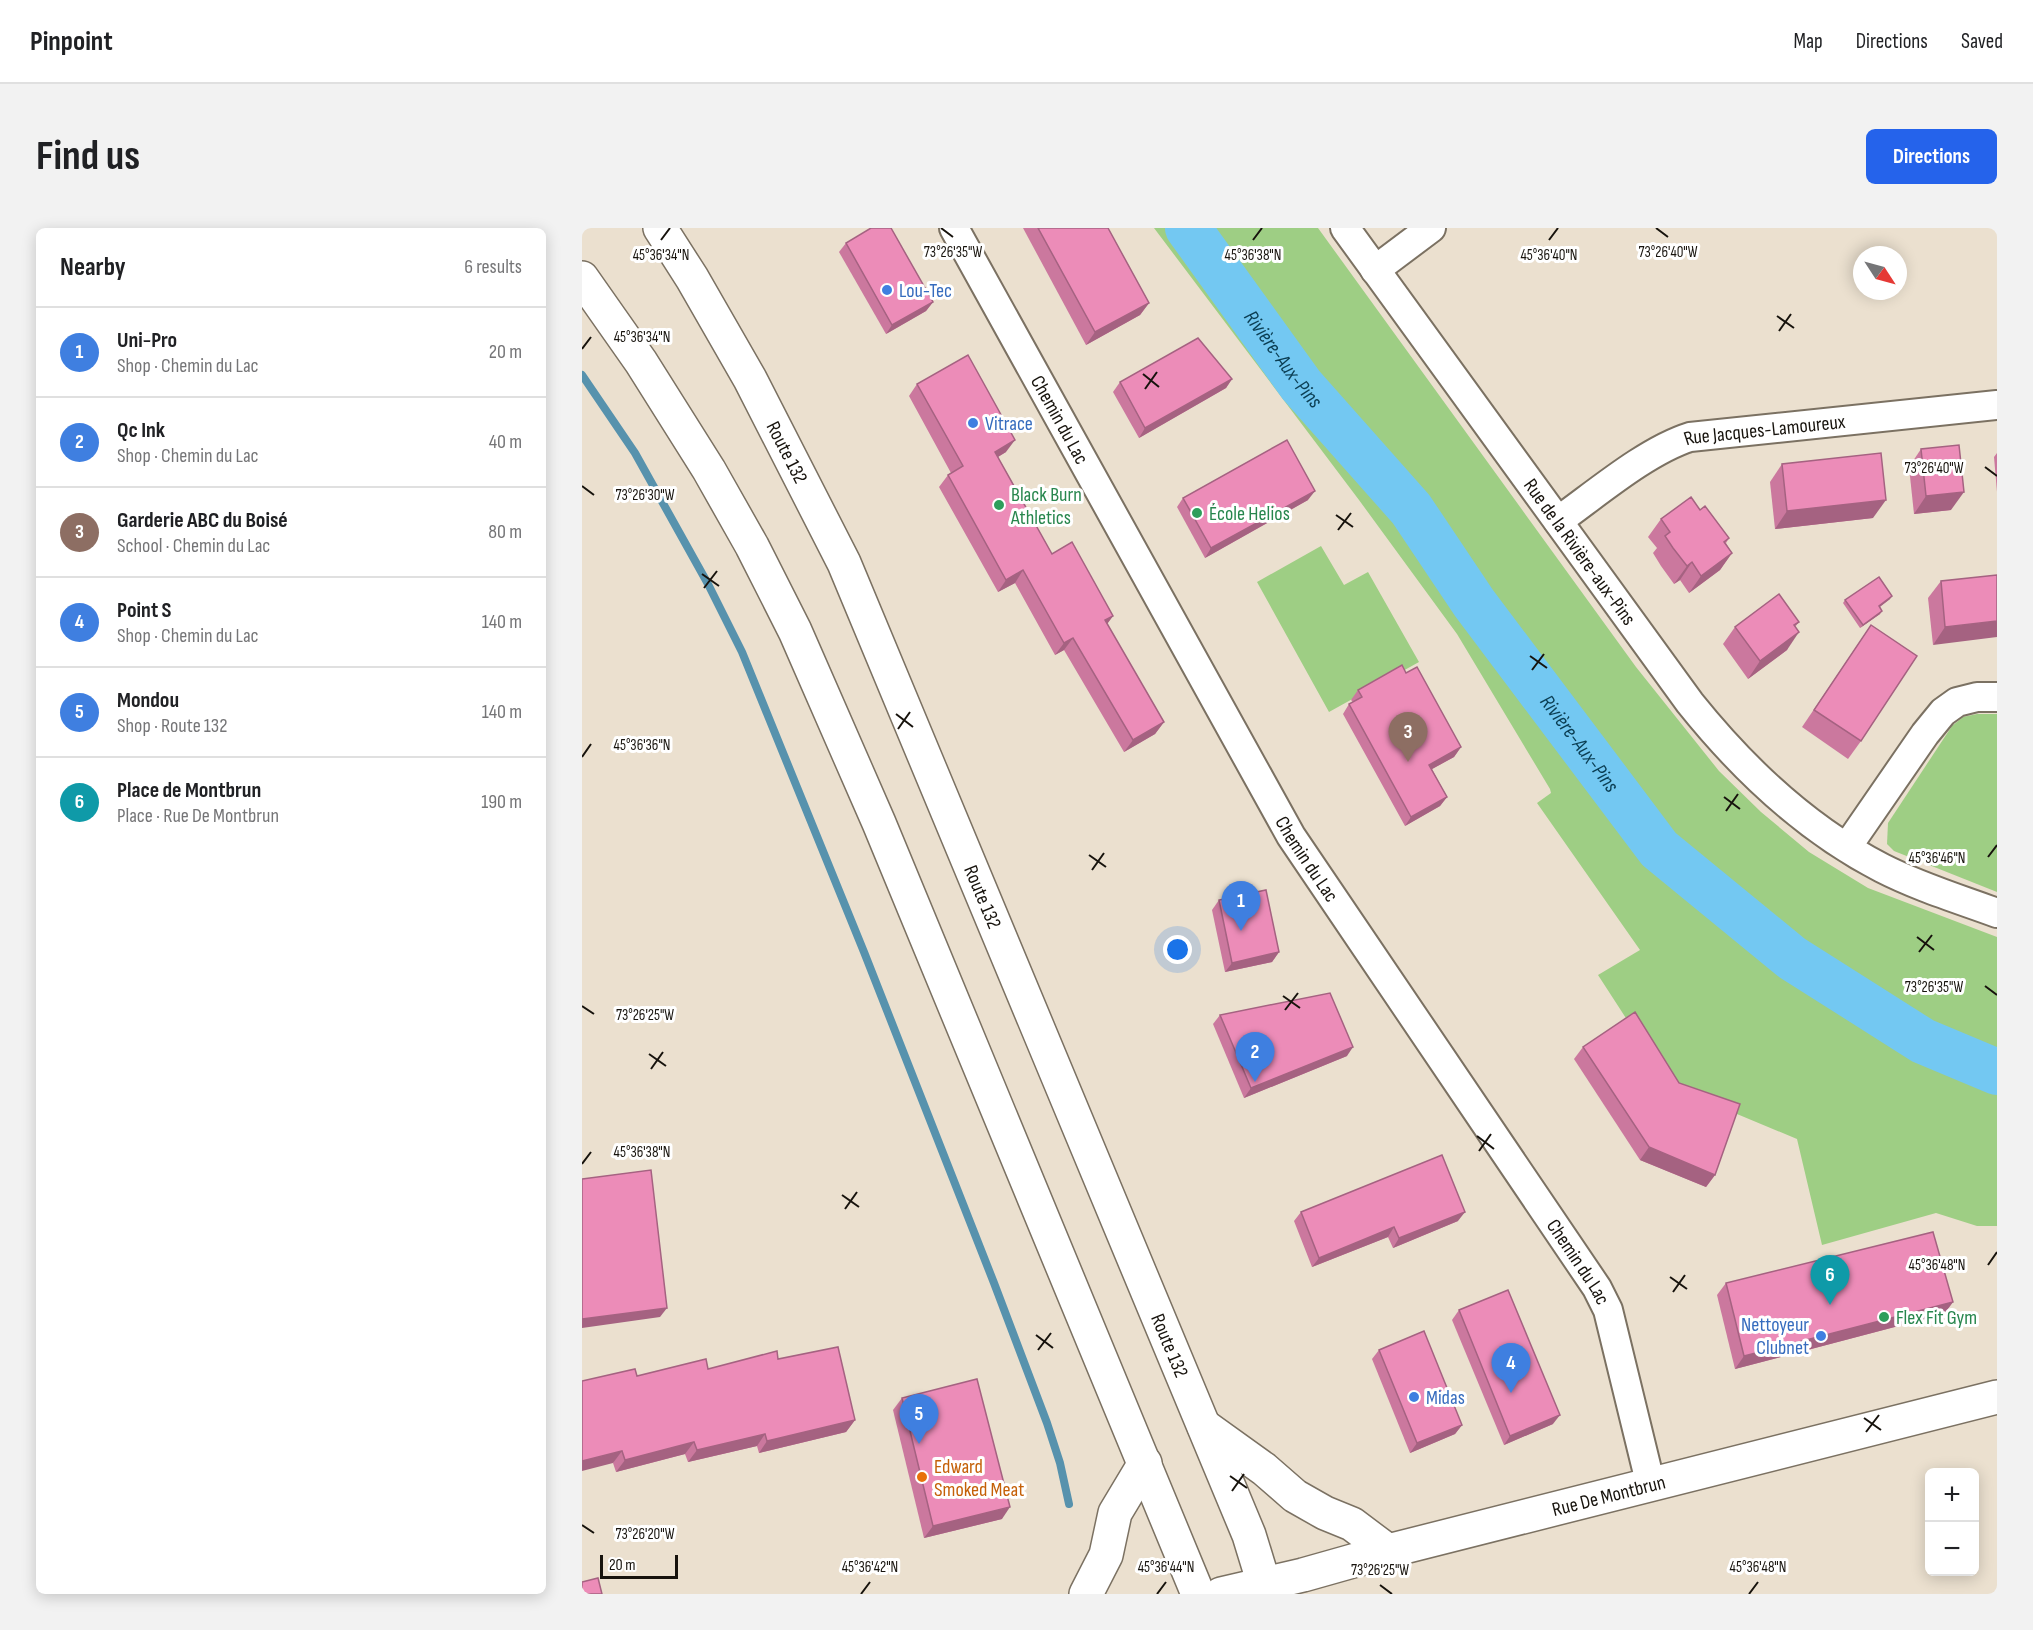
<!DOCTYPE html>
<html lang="en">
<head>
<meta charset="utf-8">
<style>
  body { margin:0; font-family:"Sofia Sans Condensed",sans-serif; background:#f2f2f2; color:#202124 }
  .controls { position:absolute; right:18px; bottom:18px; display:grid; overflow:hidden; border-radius:9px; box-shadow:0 3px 15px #0003 }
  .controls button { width:54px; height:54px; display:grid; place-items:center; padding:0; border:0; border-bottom:2px solid #e0e0e0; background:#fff; color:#202124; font:30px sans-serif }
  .compass { position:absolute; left:1271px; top:18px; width:54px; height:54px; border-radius:50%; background:#fff; box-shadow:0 3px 15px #0003; rotate:126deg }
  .scale { position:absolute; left:18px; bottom:15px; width:78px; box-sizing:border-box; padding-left:6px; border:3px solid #17130d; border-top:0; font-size:16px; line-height:21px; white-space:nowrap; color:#17130d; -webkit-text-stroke:4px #fff; paint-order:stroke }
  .you { position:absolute; left:596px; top:722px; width:21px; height:21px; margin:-15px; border:4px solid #fff; border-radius:50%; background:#1a73e8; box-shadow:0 0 0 9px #1a73e833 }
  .badge { display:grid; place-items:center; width:39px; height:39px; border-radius:50%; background:#2563eb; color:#fff; font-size:20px; font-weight:700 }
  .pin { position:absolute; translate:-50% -50px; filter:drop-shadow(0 2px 3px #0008) }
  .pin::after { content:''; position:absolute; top:32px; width:21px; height:18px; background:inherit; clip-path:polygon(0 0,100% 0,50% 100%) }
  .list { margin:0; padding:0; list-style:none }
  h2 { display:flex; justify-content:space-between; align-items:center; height:78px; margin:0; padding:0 24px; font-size:26px }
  h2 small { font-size:20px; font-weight:400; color:#757577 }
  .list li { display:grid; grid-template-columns:39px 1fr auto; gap:18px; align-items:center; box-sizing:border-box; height:90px; padding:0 24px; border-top:2px solid #e0e0e0 }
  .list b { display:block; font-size:22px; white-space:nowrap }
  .list p { margin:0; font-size:20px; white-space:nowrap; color:#757577 }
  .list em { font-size:20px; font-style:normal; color:#757577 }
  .map { position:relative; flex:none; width:1415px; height:1366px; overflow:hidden; border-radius:9px }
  header { display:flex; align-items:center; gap:36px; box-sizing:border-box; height:84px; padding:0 30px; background:#fff; border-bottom:2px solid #e0e0e0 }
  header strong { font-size:28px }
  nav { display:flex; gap:33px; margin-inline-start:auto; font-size:21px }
  .intro { display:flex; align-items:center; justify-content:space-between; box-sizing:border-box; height:144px; padding:0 36px }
  h1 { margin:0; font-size:42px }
  .button { padding:15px 27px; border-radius:9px; background:#2563eb; color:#fff; font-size:21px; font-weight:700 }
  main { display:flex; gap:36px; padding:0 36px }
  aside { flex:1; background:#fff; border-radius:9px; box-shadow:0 3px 15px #0003 }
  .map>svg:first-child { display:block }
  .green { fill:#9ece84 }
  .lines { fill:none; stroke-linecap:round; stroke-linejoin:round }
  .stream { stroke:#5792ad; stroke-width:8 }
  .river { stroke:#73c8f2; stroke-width:46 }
  .minor-casing { stroke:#7b7162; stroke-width:32 }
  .tertiary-casing { stroke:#7b7162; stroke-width:36 }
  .motorway-casing { stroke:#7b7162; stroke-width:36 }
  .minor { stroke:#fff; stroke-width:28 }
  .tertiary { stroke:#fff; stroke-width:33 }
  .motorway { stroke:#fff; stroke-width:33 }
  .wall { fill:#cb789e }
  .shaded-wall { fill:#a56281 }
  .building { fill:#ec8cb8; stroke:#a56281; stroke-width:1.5 }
  .ticks { fill:none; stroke:#17130d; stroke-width:2 }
  .shop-dot { fill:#3f7fe0; stroke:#fff; stroke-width:2 }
  .leisure-dot { fill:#2e9e5b; stroke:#fff; stroke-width:2 }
  .food-dot { fill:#e8710a; stroke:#fff; stroke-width:2 }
  .labels { text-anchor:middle; stroke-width:6; stroke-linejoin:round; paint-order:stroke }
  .shop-label { font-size:20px; fill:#366cbe; stroke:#fff; text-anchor:start }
  .street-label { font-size:20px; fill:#17130d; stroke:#fff }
  .leisure-label { font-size:20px; fill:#27864d; stroke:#fff; text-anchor:start }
  .food-label { font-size:20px; fill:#c56008; stroke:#fff; text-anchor:start }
  .water-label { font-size:21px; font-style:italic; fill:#0b3e53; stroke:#fff }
  .ticks-label { font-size:15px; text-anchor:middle; fill:#17130d; stroke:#fff; stroke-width:6; stroke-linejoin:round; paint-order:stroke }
</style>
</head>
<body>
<header>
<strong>Pinpoint</strong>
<nav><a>Map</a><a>Directions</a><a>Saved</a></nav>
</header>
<div class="intro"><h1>Find us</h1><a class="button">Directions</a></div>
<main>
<aside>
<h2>Nearby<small>6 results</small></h2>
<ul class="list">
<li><span class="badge" style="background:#3f7fe0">1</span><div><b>Uni-Pro</b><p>Shop · Chemin du Lac</p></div><em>20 m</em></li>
<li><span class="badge" style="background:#3f7fe0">2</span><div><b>Qc Ink</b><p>Shop · Chemin du Lac</p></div><em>40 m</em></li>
<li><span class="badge" style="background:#8d6e63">3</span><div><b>Garderie ABC du Boisé</b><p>School · Chemin du Lac</p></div><em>80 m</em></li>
<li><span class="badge" style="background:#3f7fe0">4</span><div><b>Point S</b><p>Shop · Chemin du Lac</p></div><em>140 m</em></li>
<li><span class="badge" style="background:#3f7fe0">5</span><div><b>Mondou</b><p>Shop · Route 132</p></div><em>140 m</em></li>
<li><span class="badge" style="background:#0f9aa8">6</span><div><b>Place de Montbrun</b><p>Place · Rue De Montbrun</p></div><em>190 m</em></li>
</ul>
</aside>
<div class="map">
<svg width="1415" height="1366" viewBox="0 0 1415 1366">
  <rect width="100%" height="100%" fill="#ebe0cf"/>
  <g class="green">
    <path d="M 572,0 L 736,0 L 1054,439 L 1137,543 L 1179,584 L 1227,624 L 1286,660 L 1415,709 L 1415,998 L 1395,998 L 1354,985 L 1240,1017 L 1215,911 L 1088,858 L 1016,747 L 1058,722 L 955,575 L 969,565 L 968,561 L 875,406 L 777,272 Z"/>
    <path d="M 739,318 L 762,357 L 786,344 L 837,434 L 747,484 L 675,354 Z"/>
    <path d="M 1395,486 L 1415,486 L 1415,664 L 1312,623 L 1305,616 L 1306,595 L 1370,498 L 1381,489 Z"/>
  </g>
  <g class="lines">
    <path class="stream" d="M 0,147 L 53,225 L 126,356 L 160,424 L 282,724 L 412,1055 L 465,1195 L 478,1235 L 487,1276"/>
    <path class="river" id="s1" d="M 606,0 L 719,157 L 829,281 L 892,375 L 1077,621 L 1210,730 L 1341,813 L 1415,844"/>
    <g class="minor-casing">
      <g id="minor">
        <path id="s2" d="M 372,0 L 709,608 L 1015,1060 L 1026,1082 L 1069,1258"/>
        <path id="s3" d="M 763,0 L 1108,475 C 1161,541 1224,601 1300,640 C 1337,659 1377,671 1415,685"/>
        <path d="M 793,42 L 849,0"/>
        <path id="s4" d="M 976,293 C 1014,266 1064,223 1108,209 L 1415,177"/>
        <path d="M 1265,619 L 1343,506 L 1361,484 L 1375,474 L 1395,469 L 1415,469"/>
      </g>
    </g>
    <g class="tertiary-casing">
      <g id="tertiary">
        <path id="s5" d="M 639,1366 L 721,1347 L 806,1323 L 1415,1169"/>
      </g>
    </g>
    <g class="motorway-casing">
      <g id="motorway">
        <path id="s6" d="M 78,0 L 110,50 L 168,151 L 262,335 L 667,1307 L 682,1356"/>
        <path d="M 0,50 L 59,134 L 127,242 L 170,318 L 213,403 L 297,595 L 616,1366"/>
        <path d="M 622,1198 L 682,1241 L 713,1268 L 743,1285 L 770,1296 L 806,1323"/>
        <path d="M 504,1366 L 524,1327 L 533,1285 L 563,1235"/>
      </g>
    </g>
    <use href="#minor" class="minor"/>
    <use href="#tertiary" class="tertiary"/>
    <use href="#motorway" class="motorway"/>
  </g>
  <g class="wall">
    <path d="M 441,0 L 526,0 L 567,75 L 558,87 L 504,117 Z"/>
    <path d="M 264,15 L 351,74 L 344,83 L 304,106 L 257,24 Z"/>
    <path d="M 650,151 L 644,160 L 557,210 L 531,164 L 538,154 Z"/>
    <path d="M 335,156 L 424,224 L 416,229 L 470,326 L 531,388 L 525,396 L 582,494 L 573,506 L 542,524 L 482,422 L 473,427 L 433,355 L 416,364 L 357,259 L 366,247 L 369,245 L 327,168 Z"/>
    <path d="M 1339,221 L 1369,282 L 1332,286 L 1327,239 Z"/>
    <path d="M 1415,225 L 1415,264 L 1412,229 Z"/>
    <path d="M 1200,236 L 1291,290 L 1193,301 L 1188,254 Z"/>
    <path d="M 601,270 L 726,272 L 623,330 L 595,279 Z"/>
    <path d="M 1118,282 L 1147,310 L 1144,315 L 1150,325 L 1138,342 L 1107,365 L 1098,352 L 1092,356 L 1079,338 L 1071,325 L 1075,320 L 1066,309 L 1079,291 Z"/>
    <path d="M 1415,347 L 1351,417 L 1346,370 L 1359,353 Z"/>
    <path d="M 1308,371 L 1297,379 L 1298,386 L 1278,400 L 1261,375 L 1263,372 Z"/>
    <path d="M 1217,394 L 1213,399 L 1205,422 L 1166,451 L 1141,416 L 1153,399 Z"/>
    <path d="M 1289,397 L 1279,513 L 1266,531 L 1220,499 Z"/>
    <path d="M 824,445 L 879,519 L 872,529 L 850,541 L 865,569 L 858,578 L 823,598 L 761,486 L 767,476 L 771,474 L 769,472 L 776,462 Z"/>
    <path d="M 637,672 L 697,724 L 690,734 L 643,744 L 630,682 Z"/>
    <path d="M 638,787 L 765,828 L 662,870 L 631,796 Z"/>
    <path d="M 1001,819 L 1133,947 L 1124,959 L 1058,932 L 992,831 Z"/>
    <path d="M 719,984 L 876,993 L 811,1020 L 806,1009 L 730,1039 L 712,993 Z"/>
    <path d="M 1144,1055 L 1371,1074 L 1362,1086 L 1153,1141 L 1135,1067 Z"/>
    <path d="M 877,1082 L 971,1196 L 922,1217 L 870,1092 Z"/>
    <path d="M 797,1122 L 880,1197 L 873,1206 L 828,1225 L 790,1131 Z"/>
    <path d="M 196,1131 L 273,1192 L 264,1204 L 177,1225 L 175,1218 L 106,1234 L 103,1226 L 34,1244 L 31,1235 L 55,1148 L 126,1141 Z"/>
    <path d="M 320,1170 L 420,1291 L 342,1310 L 311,1182 Z"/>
  </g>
  <g class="shaded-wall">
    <path d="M 351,74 L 344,83 L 304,106 L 310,97 Z"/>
    <path d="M 567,75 L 558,87 L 504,117 L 513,104 Z"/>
    <path d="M 650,151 L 644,160 L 557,210 L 563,200 Z"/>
    <path d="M 433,212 L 424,224 L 404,236 L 413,224 Z"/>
    <path d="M 733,263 L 726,272 L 623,330 L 629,320 Z"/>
    <path d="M 1382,264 L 1369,282 L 1332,286 L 1344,268 Z"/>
    <path d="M 1304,272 L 1291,290 L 1193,301 L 1205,283 Z"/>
    <path d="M 1150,325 L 1138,342 L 1107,365 L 1119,348 Z"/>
    <path d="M 1110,334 L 1098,352 L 1092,356 L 1105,338 Z"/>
    <path d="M 441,342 L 433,355 L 416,364 L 424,352 Z"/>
    <path d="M 1310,368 L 1308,371 L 1294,382 L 1297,378 Z"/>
    <path d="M 1300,383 L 1298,386 L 1278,400 L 1281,397 Z"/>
    <path d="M 531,388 L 522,400 L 523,392 Z"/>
    <path d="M 1415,393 L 1415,409 L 1351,417 L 1363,399 Z"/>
    <path d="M 1217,404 L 1205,422 L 1166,451 L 1178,433 Z"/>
    <path d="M 491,410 L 482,422 L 473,427 L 482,415 Z"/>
    <path d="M 582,494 L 573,506 L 542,524 L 551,512 Z"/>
    <path d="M 879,519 L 872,529 L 841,546 L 847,537 Z"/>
    <path d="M 865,569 L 858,578 L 823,598 L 829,589 Z"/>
    <path d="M 697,724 L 690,734 L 643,744 L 650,735 Z"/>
    <path d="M 771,819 L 765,828 L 662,870 L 669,860 Z"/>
    <path d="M 1067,919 L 1133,947 L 1124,959 L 1058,932 Z"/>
    <path d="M 883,984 L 876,993 L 811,1020 L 817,1010 Z"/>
    <path d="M 812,999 L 806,1009 L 730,1039 L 737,1030 Z"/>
    <path d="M 1371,1074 L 1362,1086 L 1153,1141 L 1162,1128 Z"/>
    <path d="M 85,1080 L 78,1089 L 0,1100 L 0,1091 Z"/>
    <path d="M 978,1187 L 971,1196 L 922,1217 L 928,1208 Z"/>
    <path d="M 273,1192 L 264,1204 L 177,1225 L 185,1213 Z"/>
    <path d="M 880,1197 L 873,1206 L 828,1225 L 835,1215 Z"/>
    <path d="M 183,1206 L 175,1218 L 106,1234 L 115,1222 Z"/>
    <path d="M 112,1214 L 103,1226 L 34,1244 L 43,1232 Z"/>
    <path d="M 40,1223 L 31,1235 L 0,1243 L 0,1233 Z"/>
    <path d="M 428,1279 L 420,1291 L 342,1310 L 351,1298 Z"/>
  </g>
  <g class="building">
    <path d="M 289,0 L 309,0 L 351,74 L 310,97 L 264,15 Z"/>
    <path d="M 456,0 L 526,0 L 567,75 L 513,104 Z"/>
    <path d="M 616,110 L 650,151 L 563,200 L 538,154 Z"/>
    <path d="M 386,127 L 433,212 L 413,224 L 470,326 L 490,314 L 531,388 L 523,392 L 582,494 L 551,512 L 491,410 L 482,415 L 441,342 L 424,352 L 366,247 L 381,238 L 335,156 Z"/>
    <path d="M 705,212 L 733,263 L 629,320 L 601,270 Z"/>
    <path d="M 1377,217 L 1382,264 L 1344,268 L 1339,221 Z"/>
    <path d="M 1299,225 L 1304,272 L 1205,283 L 1200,236 Z"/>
    <path d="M 1109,269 L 1118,282 L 1123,278 L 1147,310 L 1142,314 L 1150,325 L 1119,348 L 1110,334 L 1105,338 L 1091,320 L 1083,308 L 1088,304 L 1079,291 Z"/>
    <path d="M 1415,347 L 1415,393 L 1363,399 L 1359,353 Z"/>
    <path d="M 1297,349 L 1310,368 L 1297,378 L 1300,383 L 1281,397 L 1263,372 Z"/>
    <path d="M 1197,366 L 1217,394 L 1212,397 L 1217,404 L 1178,433 L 1153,399 Z"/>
    <path d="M 1289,397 L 1335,428 L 1279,513 L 1232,482 Z"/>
    <path d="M 820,437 L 824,445 L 835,439 L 879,519 L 847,537 L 865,569 L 829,589 L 767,476 L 780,469 L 776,462 Z"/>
    <path d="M 684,662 L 697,724 L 650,735 L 637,672 Z"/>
    <path d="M 748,765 L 771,819 L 669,860 L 638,787 Z"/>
    <path d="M 1053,784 L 1097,855 L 1158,876 L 1133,947 L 1067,919 L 1001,819 Z"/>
    <path d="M 860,927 L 883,984 L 817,1010 L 812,999 L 737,1030 L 719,984 Z"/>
    <path d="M 69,942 L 85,1080 L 0,1091 L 0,951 Z"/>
    <path d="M 1351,1004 L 1371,1074 L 1162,1128 L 1144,1055 Z"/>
    <path d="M 926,1062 L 978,1187 L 928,1208 L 877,1082 Z"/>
    <path d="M 842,1103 L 880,1197 L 835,1215 L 797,1122 Z"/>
    <path d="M 256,1119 L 273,1192 L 185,1213 L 183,1206 L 115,1222 L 112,1214 L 43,1232 L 40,1223 L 0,1233 L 0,1153 L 53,1141 L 55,1148 L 124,1131 L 126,1141 L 195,1123 L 196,1131 Z"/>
    <path d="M 395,1151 L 428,1279 L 351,1298 L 320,1170 Z"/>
    <path d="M 16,1350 L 20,1366 L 0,1366 L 0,1354 Z"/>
  </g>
  <path class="ticks" d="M 359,0 L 371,9M 1074,0 L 1086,9M 79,12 L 88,0M 671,12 L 680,0M 967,12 L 976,0M 1195,88 L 1212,100M 1197,103 L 1209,86M 0,121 L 9,109M 561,146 L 577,159M 563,161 L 575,144M 1403,239 L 1415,248M 0,258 L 12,267M 754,287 L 771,299M 756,302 L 769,285M 120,346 L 137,358M 122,360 L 135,343M 948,428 L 965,440M 950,442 L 962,426M 314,486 L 331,499M 316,501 L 328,484M 0,529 L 9,516M 1142,569 L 1158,581M 1144,583 L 1156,566M 507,627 L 524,639M 1406,629 L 1415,617M 510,642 L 522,625M 1335,709 L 1352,722M 1337,724 L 1350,707M 1403,758 L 1415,767M 701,768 L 718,780M 0,778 L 12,786M 703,782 L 716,765M 67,826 L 84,838M 69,841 L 81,824M 895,908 L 912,921M 897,923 L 909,906M 0,936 L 9,924M 260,967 L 277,979M 263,981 L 275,964M 1406,1037 L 1415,1024M 1088,1049 L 1105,1061M 1091,1064 L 1103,1047M 454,1107 L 471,1120M 456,1122 L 469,1105M 1282,1190 L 1299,1202M 1284,1204 L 1297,1187M 648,1248 L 665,1260M 650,1263 L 662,1246M 0,1297 L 12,1305M 798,1357 L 810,1366M 279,1366 L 288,1354M 575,1366 L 584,1354M 1167,1366 L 1176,1354"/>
  <g class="shop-dot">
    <circle cx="305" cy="62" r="6"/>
    <circle cx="391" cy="195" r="6"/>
    <circle cx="1239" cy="1108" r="6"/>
    <circle cx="832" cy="1169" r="6"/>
  </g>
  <g class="leisure-dot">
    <circle cx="417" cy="277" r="6"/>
    <circle cx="615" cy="285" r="6"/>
    <circle cx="1302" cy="1089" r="6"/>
  </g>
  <circle class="food-dot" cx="340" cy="1249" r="6"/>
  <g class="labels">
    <g class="shop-label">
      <text x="317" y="69">Lou-Tec</text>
      <text x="403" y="202">Vitrace</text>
      <text x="1227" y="1103" text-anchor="end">Nettoyeur<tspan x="1227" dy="23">Clubnet</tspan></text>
      <text x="844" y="1176">Midas</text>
    </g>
    <g class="street-label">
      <text dy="7" stroke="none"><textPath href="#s2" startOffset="219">Chemin du Lac</textPath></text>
      <text dy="7" stroke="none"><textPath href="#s4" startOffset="232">Rue Jacques-Lamoureux</textPath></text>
      <text dy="7" stroke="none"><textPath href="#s6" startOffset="258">Route 132</textPath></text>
      <text dy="7" stroke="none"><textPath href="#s3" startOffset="400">Rue de la Rivière-aux-Pins</textPath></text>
      <text dy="7" stroke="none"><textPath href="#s2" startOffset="723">Chemin du Lac</textPath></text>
      <text dy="7" stroke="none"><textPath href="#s6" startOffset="744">Route 132</textPath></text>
      <text dy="7" stroke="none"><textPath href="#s2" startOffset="1209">Chemin du Lac</textPath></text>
      <text dy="7" stroke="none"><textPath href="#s6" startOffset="1230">Route 132</textPath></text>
      <text dy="7" stroke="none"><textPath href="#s5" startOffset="400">Rue De Montbrun</textPath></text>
    </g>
    <g class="leisure-label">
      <text x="429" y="273">Black Burn<tspan x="429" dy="23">Athletics</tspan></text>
      <text x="627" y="292">École Helios</text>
      <text x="1314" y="1096">Flex Fit Gym</text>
    </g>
    <g class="food-label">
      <text x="352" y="1245">Edward<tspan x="352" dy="23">Smoked Meat</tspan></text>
    </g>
    <g class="water-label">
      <text dy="7" stroke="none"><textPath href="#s1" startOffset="162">Rivière-Aux-Pins</textPath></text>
      <text dy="7" stroke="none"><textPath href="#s1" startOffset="648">Rivière-Aux-Pins</textPath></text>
    </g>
  </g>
  <g class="ticks-label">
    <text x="371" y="29">73°26'35"W</text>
    <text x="1086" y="29">73°26'40"W</text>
    <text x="79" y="32">45°36'34"N</text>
    <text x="671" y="32">45°36'38"N</text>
    <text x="967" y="32">45°36'40"N</text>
    <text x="60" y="114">45°36'34"N</text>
    <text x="1352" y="245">73°26'40"W</text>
    <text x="63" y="272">73°26'30"W</text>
    <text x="60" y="522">45°36'36"N</text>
    <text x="1355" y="635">45°36'46"N</text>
    <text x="1352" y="764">73°26'35"W</text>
    <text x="63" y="792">73°26'25"W</text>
    <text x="60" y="929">45°36'38"N</text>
    <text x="1355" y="1042">45°36'48"N</text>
    <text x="63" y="1311">73°26'20"W</text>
    <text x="288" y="1344">45°36'42"N</text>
    <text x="584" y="1344">45°36'44"N</text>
    <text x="1176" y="1344">45°36'48"N</text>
    <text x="798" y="1347">73°26'25"W</text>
  </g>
</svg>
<div class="controls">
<button>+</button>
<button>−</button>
</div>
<svg class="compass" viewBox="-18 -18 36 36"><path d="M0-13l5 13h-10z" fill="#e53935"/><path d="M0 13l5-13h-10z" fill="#757577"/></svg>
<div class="scale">20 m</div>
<div class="you"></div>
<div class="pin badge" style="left:659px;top:703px;background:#3f7fe0">1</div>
<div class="pin badge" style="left:673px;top:854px;background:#3f7fe0">2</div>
<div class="pin badge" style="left:826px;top:534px;background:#8d6e63">3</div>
<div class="pin badge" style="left:929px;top:1165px;background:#3f7fe0">4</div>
<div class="pin badge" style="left:337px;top:1216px;background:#3f7fe0">5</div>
<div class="pin badge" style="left:1248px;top:1077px;background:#0f9aa8">6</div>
</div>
</main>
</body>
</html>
